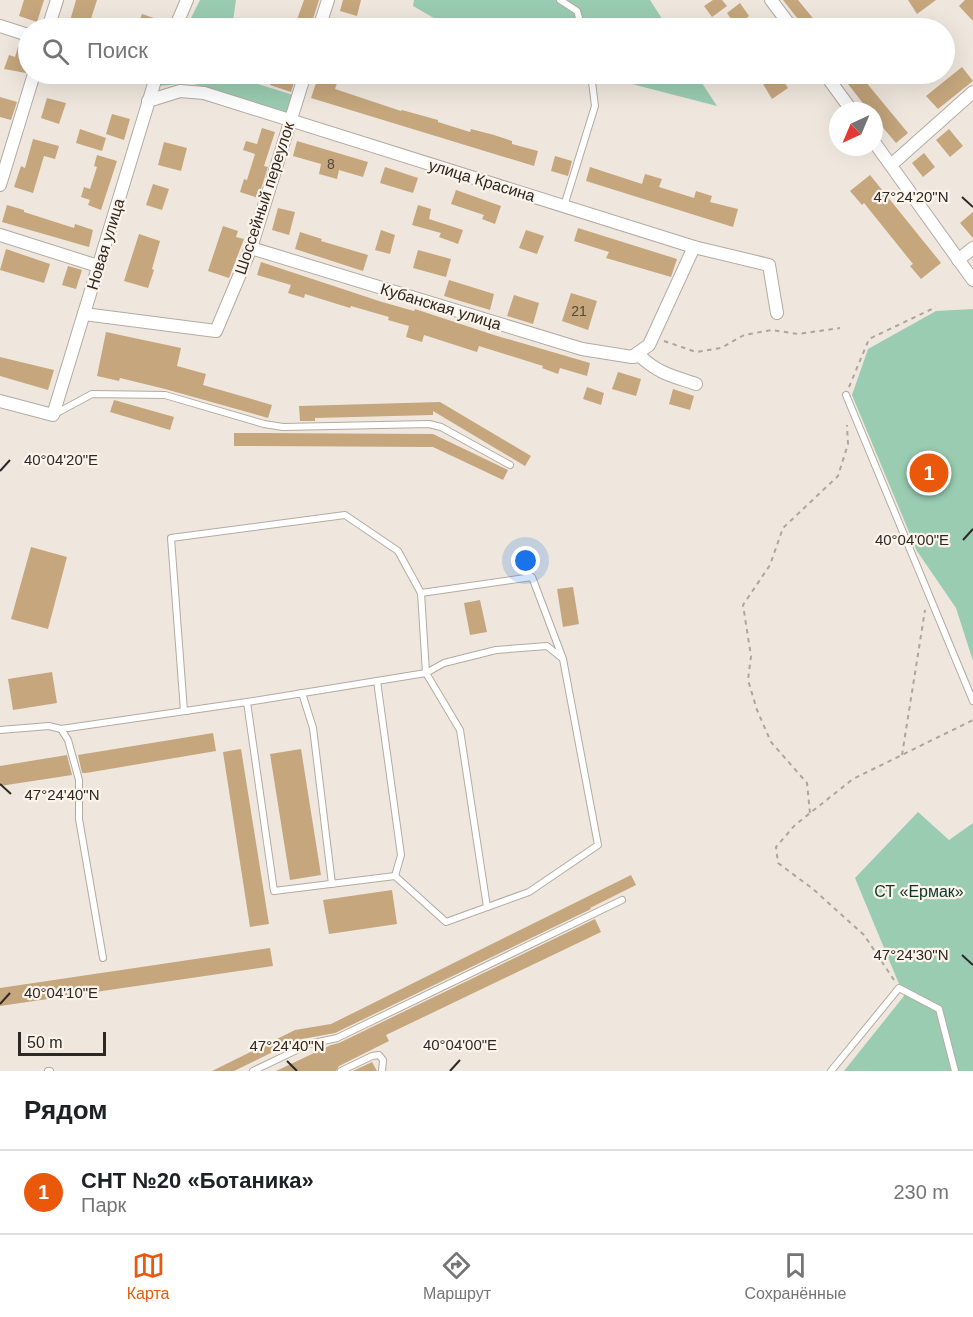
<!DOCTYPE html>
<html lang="ru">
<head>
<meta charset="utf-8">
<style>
  body { margin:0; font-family:Arial,sans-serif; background:#f6f6f6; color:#202124 }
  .compass { position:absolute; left:829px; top:102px; width:54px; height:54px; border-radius:50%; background:#fff; box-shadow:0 6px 24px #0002; rotate:224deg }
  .scale { position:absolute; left:18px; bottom:15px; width:88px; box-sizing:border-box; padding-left:6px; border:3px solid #2c2925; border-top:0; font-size:16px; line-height:21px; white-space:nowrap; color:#2c2925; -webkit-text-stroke:4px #fcf4ea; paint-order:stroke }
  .you { position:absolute; left:526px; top:561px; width:21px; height:21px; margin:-15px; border:4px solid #fff; border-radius:50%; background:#1a73e8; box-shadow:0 0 0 9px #1a73e833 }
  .badge { display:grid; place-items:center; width:39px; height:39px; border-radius:50%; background:#ea580c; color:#fff; font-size:20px; font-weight:700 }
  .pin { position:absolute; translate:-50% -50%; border:3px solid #fff; box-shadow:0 2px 6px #0006 }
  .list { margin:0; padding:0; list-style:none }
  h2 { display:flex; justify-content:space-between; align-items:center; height:78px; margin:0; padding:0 24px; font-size:26px }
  h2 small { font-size:20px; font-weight:400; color:#757577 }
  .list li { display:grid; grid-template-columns:39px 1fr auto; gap:18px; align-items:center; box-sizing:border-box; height:84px; padding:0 24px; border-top:2px solid #e0e0e0 }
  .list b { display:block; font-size:22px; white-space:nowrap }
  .list p { margin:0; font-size:20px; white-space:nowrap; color:#757577 }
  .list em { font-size:20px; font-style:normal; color:#757577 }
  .icon { flex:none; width:33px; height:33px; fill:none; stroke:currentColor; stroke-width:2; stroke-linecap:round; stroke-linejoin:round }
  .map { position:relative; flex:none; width:973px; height:1071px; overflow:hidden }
  .search { position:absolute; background:#fff; box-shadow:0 6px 24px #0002; left:18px; right:18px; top:18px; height:66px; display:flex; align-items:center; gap:15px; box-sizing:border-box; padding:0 21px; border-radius:33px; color:#757577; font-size:22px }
  .sheet { height:162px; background:#fff }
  nav { display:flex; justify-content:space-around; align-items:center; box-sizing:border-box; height:84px; border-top:2px solid #e0e0e0; background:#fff; font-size:16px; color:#757577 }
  nav a { display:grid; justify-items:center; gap:3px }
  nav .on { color:#ea580c }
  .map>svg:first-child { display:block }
  .green { fill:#9accb1 }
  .building { fill:#c5a67d }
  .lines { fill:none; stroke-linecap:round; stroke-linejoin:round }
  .lane-casing { stroke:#b3aba2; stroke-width:8 }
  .street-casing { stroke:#b3aba2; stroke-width:14 }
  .path { stroke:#ada69e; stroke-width:2; stroke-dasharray:4.5 4.5; stroke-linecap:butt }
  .lane { stroke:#fff; stroke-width:6 }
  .street { stroke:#fff; stroke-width:12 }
  .ticks { fill:none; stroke:#2c2925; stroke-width:2 }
  .labels { text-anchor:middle; stroke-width:4.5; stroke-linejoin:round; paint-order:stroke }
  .number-label { font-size:14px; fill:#52483b }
  .street-label { font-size:16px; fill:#2c2925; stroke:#fcf4ea }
  .park-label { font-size:16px; fill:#0c3624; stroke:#fcf4ea }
  .ticks-label { font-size:15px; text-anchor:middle; fill:#2c2925; stroke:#fcf4ea; stroke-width:4.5; stroke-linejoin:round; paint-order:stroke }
</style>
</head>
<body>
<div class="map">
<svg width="973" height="1071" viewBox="0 0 973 1071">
  <rect width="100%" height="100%" fill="#efe7dd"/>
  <g class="green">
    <path d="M 200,0 L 236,0 L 232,28 L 186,28 Z"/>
    <path d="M 414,0 L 650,0 L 668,28 L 451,28 L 413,6 Z"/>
    <path d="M 165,74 L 226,74 L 293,95 L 286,113 L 190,83 L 159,86 Z"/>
    <path d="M 593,74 L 696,74 L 717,106 Z"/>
    <path d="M 973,309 L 973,661 L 956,608 L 917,551 L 852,395 L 868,349 L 936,311 Z"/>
    <path d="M 918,812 L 949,840 L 973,823 L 973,1071 L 844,1071 L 904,996 L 855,878 Z"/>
  </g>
  <g class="building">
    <path d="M 24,0 L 44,0 L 37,22 L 19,16 Z"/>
    <path d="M 76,0 L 97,0 L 88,28 L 68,28 Z"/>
    <path d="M 304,0 L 319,0 L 310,28 L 294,28 Z"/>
    <path d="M 343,0 L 361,0 L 357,16 L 340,11 Z"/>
    <path d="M 713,0 L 722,0 L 727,6 L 712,17 L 704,6 Z"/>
    <path d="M 783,0 L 798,0 L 821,28 L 805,28 Z"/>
    <path d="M 908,0 L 936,0 L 917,14 Z"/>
    <path d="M 965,0 L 973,0 L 973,21 L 959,6 Z"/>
    <path d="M 740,3 L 749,16 L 736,26 L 727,13 Z"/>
    <path d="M 142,14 L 160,20 L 157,28 L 137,28 Z"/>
    <path d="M 18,47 L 28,50 L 28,64 L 26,73 L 4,69 L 9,55 L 15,57 Z"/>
    <path d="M 962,67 L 973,81 L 938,109 L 926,96 Z"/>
    <path d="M 42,74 L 71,74 L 68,84 L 42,76 Z"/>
    <path d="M 274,74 L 287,74 L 296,76 L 291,92 L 270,85 Z"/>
    <path d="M 779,74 L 788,88 L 772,99 L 763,84 Z"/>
    <path d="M 860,75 L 908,133 L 896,143 L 874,117 L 874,111 L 869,111 L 848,84 Z"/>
    <path d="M 318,77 L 337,83 L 335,89 L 401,111 L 402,110 L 438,120 L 438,122 L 470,132 L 471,129 L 494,135 L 512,141 L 512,144 L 538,151 L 534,166 L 311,98 Z"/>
    <path d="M 0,97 L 17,102 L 11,120 L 0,117 Z"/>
    <path d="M 47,98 L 66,103 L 59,124 L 41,118 Z"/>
    <path d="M 112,114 L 130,119 L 124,140 L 106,134 Z"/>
    <path d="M 262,128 L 275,132 L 264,166 L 268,167 L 258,198 L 240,192 L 244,179 L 247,180 L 255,154 L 243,150 L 246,141 L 257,144 Z"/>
    <path d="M 80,129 L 106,138 L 102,151 L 76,143 Z"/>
    <path d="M 949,129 L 963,146 L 950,157 L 936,140 Z"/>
    <path d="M 33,139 L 59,146 L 55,159 L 44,156 L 33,193 L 14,187 L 21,166 L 25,168 Z"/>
    <path d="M 297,141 L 368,162 L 363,177 L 339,170 L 337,179 L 319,174 L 321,164 L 293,156 Z"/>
    <path d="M 164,142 L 187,148 L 181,171 L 158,165 Z"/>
    <path d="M 924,153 L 935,167 L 923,177 L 912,163 Z"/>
    <path d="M 97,155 L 117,161 L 101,210 L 88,205 L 90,200 L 81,197 L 84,187 L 90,189 L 97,167 L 94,166 Z"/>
    <path d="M 555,156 L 572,161 L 568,176 L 551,171 Z"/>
    <path d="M 385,167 L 418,178 L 413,193 L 380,183 Z"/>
    <path d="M 590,167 L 642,184 L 645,174 L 662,179 L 659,187 L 694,198 L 696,191 L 712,196 L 710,202 L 738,209 L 733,227 L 586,181 Z"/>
    <path d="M 870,175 L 941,263 L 921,279 L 910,266 L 913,264 L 864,203 L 862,205 L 850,191 Z"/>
    <path d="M 153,184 L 169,189 L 162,210 L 146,205 Z"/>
    <path d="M 456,190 L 501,206 L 495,224 L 482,219 L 484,215 L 451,204 Z"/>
    <path d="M 7,205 L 24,210 L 24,212 L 74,228 L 75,224 L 93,230 L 89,247 L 2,222 Z"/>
    <path d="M 418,205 L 431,209 L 429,219 L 463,230 L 458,244 L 439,237 L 441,233 L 412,225 Z"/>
    <path d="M 278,208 L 295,212 L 289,235 L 272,230 Z"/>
    <path d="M 973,212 L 973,238 L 960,223 Z"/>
    <path d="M 223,226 L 238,231 L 236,237 L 244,239 L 229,278 L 208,271 Z"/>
    <path d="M 578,228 L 677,259 L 671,277 L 606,258 L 609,252 L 574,241 Z"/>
    <path d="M 381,230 L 395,235 L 390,254 L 375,250 Z"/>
    <path d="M 526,230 L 544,236 L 537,254 L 519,248 Z"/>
    <path d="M 300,232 L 322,239 L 321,241 L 368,255 L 363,271 L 295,249 Z"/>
    <path d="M 139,234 L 160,241 L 152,269 L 154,270 L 148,288 L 124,281 Z"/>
    <path d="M 6,249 L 50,264 L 44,283 L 0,270 Z"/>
    <path d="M 418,250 L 451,259 L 446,277 L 413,268 Z"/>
    <path d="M 261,262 L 382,302 L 414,311 L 415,309 L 494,335 L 590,363 L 587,376 L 560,368 L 558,374 L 542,368 L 543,366 L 479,346 L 477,352 L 424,335 L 422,342 L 406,337 L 409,326 L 388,320 L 389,317 L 351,306 L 350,308 L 305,294 L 304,298 L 288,293 L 291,285 L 257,275 Z"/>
    <path d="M 68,266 L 82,270 L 76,289 L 62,285 Z"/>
    <path d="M 449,280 L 494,294 L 490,310 L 444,296 Z"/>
    <path d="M 571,293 L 597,301 L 588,330 L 562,321 Z"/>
    <path d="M 514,295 L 539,303 L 533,324 L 507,316 Z"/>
    <path d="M 106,332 L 181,348 L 177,366 L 206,374 L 203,385 L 272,405 L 268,418 L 165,389 L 120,378 L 119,381 L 97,376 Z"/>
    <path d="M 0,357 L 54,370 L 48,390 L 0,376 Z"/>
    <path d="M 618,372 L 641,379 L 636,396 L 612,389 Z"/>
    <path d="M 587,387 L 604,393 L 601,405 L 583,399 Z"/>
    <path d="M 673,389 L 694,396 L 690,410 L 669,404 Z"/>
    <path d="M 114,400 L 174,417 L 170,430 L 110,412 Z"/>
    <path d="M 440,402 L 531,456 L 525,466 L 433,411 L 433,415 L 315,418 L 315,421 L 300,421 L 299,406 Z"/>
    <path d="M 234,433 L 433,434 L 508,470 L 503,480 L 433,447 L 234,446 Z"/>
    <path d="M 31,547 L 67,557 L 48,629 L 11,619 Z"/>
    <path d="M 573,587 L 579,624 L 563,627 L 557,589 Z"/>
    <path d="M 480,600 L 487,632 L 470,635 L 464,603 Z"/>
    <path d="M 52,672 L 57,703 L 13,710 L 8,679 Z"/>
    <path d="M 213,733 L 216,751 L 86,773 L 82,773 L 78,755 Z"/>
    <path d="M 241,749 L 269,924 L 250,927 L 223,752 Z"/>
    <path d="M 301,749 L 321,875 L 290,880 L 270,754 Z"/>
    <path d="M 67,755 L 72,775 L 0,786 L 0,766 Z"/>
    <path d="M 631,875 L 636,885 L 590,908 L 591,909 L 335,1033 L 297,1040 L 234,1071 L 212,1071 L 295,1030 L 331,1024 Z"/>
    <path d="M 392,890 L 397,924 L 329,934 L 323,900 Z"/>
    <path d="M 595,919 L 601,932 L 386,1035 L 389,1041 L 339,1066 L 336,1071 L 276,1071 L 331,1045 L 339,1043 Z"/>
    <path d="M 270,948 L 273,966 L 0,1006 L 0,988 Z"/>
    <path d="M 372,1062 L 377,1071 L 353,1071 Z"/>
  </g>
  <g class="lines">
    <g class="lane-casing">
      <g id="lane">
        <path d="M 560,0 L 577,11 L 582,28"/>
        <path d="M 564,206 L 595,106 L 591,74"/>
        <path d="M 846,395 L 973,701"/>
        <path d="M 53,415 L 92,394 L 165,395 L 264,424 L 283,427 L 429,424 L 441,427 L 510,465"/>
        <path d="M 377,681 L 401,855 L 395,876"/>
        <path d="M 298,694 L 302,693 L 313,728 L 332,884"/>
        <path d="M 187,711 L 184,711 L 171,538 L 345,515 L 398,551 L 421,593"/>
        <path d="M 61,729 L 247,702 L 260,700 L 426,673 L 421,593 L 532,577 L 563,659 L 598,845 L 529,892 L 446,922 L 395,876 L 274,891 L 247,702"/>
        <path d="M 0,730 L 49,726 L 61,729 L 68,740 L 79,780 L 79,819 L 103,958"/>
        <path d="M 487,907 L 460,730 L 426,673 L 444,663 L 496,650 L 547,646 L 562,658"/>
        <path d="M 48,1071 L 50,1071"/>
        <path d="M 253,1071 L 309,1044 L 337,1038 L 622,900"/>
        <path d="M 341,1071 L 372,1056 L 379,1055 L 383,1060 L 382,1071"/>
        <path d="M 831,1071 L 899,988 L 939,1009 L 955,1071"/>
      </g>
    </g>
    <g class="street-casing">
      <g id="street">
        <path d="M 771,0 L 792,28"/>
        <path d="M 0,26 L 28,35"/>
        <path d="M 48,28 L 57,0"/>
        <path d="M 175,28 L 187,0"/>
        <path d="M 319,28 L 328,0"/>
        <path d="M 825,74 L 852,111"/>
        <path d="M 148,101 L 180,91 L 204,93 L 694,247 L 769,265 L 777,313"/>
        <path d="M 874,142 L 973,280"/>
        <path d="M 891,165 L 973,92"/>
        <path d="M 0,185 L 34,74"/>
        <path d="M 0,235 L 98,266"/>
        <path d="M 251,248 L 582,349 L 632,357 L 640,356 C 659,374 673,376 696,384"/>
        <path d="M 958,260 L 973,248"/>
        <path d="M 84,314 L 216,331 L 251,248 L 305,74"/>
        <path d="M 632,357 L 649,345 L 694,247"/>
        <path d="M 0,401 L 53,415 L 157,74"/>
      </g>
    </g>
    <g class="path">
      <path d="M 664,341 L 696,352 L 721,348 L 744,335 L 772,330 L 798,334 L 840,328"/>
      <path d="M 849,387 L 869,339 L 936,307"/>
      <path d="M 902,755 L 925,610"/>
      <path d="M 810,813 L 807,783 L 771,742 L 757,710 L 748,680 L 751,656 L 743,605 L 770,565 L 783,528 L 838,476 L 848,444 L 847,425"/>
      <path d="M 894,980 L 864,935 L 813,889 L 778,863 L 776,847 L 795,825 L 853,779 L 973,720"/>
    </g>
    <use href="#lane" class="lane"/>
    <use href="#street" class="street"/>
  </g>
  <path class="ticks" d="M 962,197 L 973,207M 0,471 L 10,460M 963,540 L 973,529M 0,784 L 11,794M 962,955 L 973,965M 0,1004 L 10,993M 287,1061 L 297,1071M 450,1071 L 460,1060"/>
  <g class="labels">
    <g class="number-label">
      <text x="331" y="169">8</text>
      <text x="579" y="316">21</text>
    </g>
    <g class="street-label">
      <text transform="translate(482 180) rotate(17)" y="6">улица Красина</text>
      <text transform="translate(264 198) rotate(-72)" y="6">Шоссейный переулок</text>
      <text transform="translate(105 244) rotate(-73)" y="6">Новая улица</text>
      <text transform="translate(441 306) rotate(17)" y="6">Кубанская улица</text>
    </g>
    <g class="park-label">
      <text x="919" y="897">СТ «Ермак»</text>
    </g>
  </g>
  <g class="ticks-label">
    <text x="911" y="202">47°24'20"N</text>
    <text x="61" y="465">40°04'20"E</text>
    <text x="912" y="545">40°04'00"E</text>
    <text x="62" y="800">47°24'40"N</text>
    <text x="911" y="960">47°24'30"N</text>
    <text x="61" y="998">40°04'10"E</text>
    <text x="460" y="1050">40°04'00"E</text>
    <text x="287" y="1051">47°24'40"N</text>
  </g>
</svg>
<svg class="compass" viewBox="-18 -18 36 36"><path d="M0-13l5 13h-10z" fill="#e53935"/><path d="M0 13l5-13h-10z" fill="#757577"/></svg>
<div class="scale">50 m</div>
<div class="you"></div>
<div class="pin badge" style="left:929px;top:473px">1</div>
<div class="search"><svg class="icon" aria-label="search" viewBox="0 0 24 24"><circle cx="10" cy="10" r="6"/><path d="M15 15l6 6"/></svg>Поиск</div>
</div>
<section class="sheet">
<h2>Рядом<small></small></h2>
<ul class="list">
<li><span class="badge">1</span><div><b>СНТ №20 «Ботаника»</b><p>Парк</p></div><em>230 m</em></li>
</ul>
</section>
<nav>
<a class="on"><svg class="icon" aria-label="map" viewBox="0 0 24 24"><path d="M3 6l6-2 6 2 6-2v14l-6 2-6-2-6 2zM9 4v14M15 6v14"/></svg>Карта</a>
<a><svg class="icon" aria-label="directions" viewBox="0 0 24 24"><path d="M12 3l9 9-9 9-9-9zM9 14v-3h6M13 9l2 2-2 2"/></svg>Маршрут</a>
<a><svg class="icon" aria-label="saved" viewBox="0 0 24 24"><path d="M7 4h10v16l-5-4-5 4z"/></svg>Сохранённые</a>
</nav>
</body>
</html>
